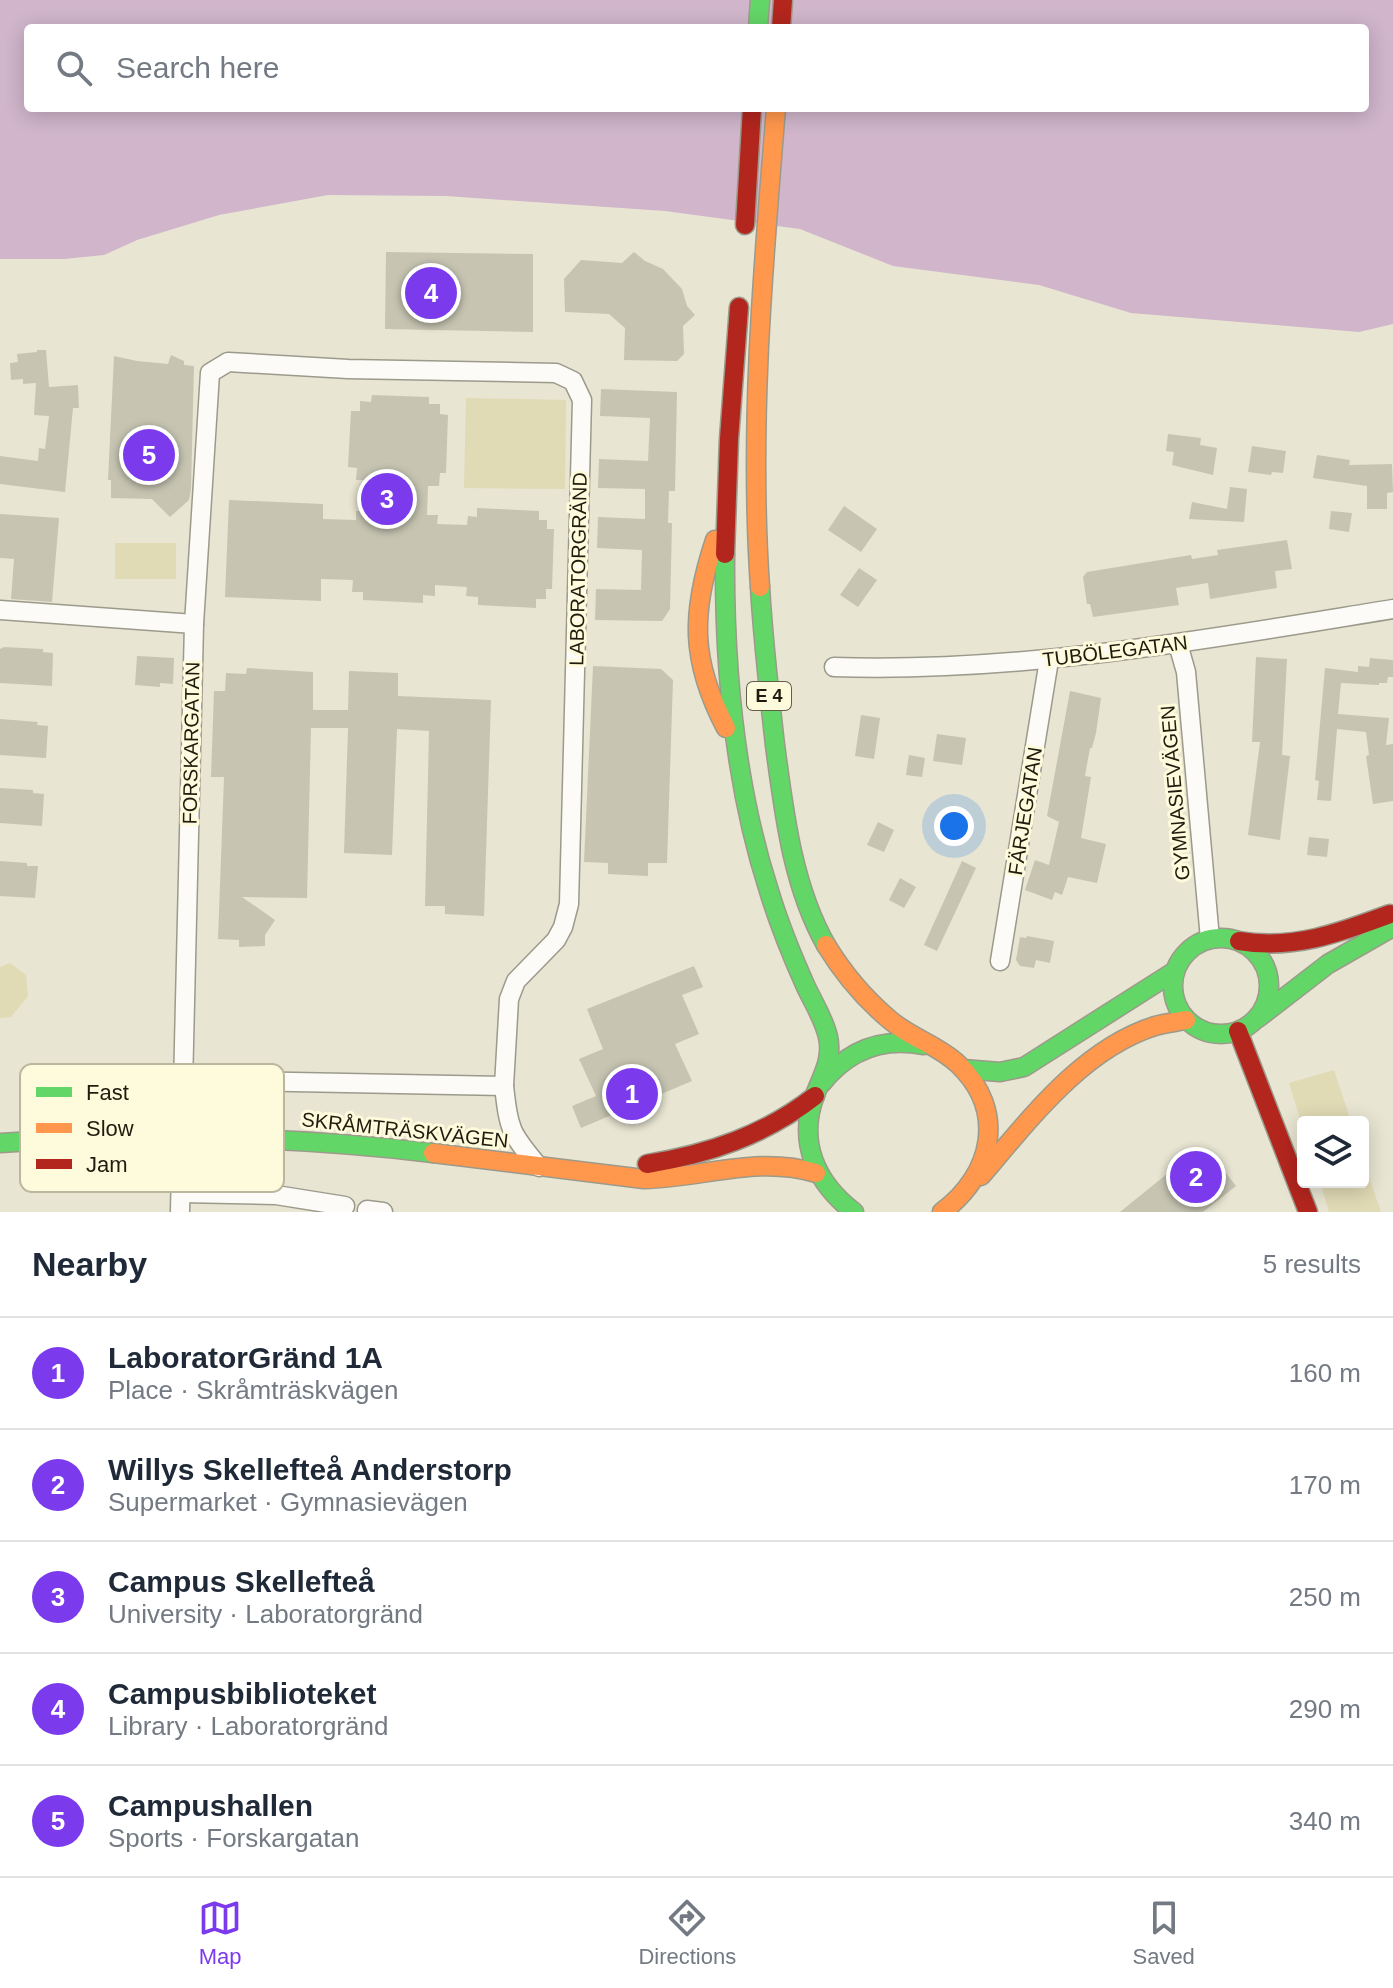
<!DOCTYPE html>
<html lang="en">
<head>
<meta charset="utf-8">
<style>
  body { margin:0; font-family:Arial,sans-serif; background:#f2f2f3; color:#1f2937 }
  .controls { position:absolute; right:24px; bottom:24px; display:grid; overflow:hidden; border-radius:8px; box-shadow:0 4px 20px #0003 }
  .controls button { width:72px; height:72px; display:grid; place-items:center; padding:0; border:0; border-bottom:2px solid #e0e1e3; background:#fff; color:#1f2937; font:40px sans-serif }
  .you { position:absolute; left:954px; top:826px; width:28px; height:28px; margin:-20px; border:6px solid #fff; border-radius:50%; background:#1a73e8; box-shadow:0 0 0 12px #1a73e833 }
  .badge { display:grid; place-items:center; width:52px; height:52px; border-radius:50%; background:#7c3aed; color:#fff; font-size:26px; font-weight:700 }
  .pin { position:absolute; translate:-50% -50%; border:4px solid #fff; box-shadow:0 2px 8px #0006 }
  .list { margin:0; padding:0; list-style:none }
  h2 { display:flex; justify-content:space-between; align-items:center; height:104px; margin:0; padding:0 32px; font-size:34px }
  h2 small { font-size:26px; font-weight:400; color:#747a83 }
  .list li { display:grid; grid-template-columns:52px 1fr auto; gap:24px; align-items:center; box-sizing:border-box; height:112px; padding:0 32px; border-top:2px solid #e0e1e3 }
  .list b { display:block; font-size:30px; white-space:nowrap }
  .list p { margin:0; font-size:26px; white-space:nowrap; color:#747a83 }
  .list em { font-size:26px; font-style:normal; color:#747a83 }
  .icon { flex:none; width:44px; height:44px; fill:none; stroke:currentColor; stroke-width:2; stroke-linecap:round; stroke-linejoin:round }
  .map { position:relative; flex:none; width:1393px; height:1212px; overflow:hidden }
  .search { position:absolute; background:#fff; box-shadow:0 4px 20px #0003; left:24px; right:24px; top:24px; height:88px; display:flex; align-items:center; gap:20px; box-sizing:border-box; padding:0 28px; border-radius:8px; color:#747a83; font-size:30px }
  .sheet { height:664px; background:#fff }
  nav { display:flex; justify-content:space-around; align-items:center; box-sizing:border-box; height:112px; border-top:2px solid #e0e1e3; background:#fff; font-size:22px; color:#747a83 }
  nav a { display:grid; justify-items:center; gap:4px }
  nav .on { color:#7c3aed }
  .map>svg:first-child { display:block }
  .green { fill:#e0dab5 }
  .water { fill:#d0b5cb; fill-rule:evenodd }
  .building { fill:#c7c5b2 }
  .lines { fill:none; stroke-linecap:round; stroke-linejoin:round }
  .street-casing { stroke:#9c9a8b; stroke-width:21 }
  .fast-casing { stroke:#9c9a8b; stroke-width:21 }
  .slow-casing { stroke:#9c9a8b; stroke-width:21 }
  .jam-casing { stroke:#9c9a8b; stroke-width:21 }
  .street { stroke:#fcfbf8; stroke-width:18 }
  .fast { stroke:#63d668; stroke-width:18 }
  .slow { stroke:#ff974d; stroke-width:18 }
  .jam { stroke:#b3261e; stroke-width:18 }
  .labels { text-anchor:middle; stroke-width:6; stroke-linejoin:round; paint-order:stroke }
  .shield { fill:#fefadc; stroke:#615f4c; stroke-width:2 }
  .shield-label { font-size:18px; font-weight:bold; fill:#1e1c0e }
  .street-label { font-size:20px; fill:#1e1c0e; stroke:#fefadc }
  .key { fill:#fefadc; stroke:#bbb79e; stroke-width:2 }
  .key-label { font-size:22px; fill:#1e1c0e }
</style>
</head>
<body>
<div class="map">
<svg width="1393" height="1212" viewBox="0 0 1393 1212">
  <rect width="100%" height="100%" fill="#e8e5d2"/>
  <g class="green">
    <path d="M 466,398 L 566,400 L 565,489 L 464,488 Z"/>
    <rect x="115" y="543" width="61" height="36"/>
    <path d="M 10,963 L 26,975 L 28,996 L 11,1017 L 0,1018 L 0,967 Z"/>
    <path d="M 1334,1070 L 1351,1122 L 1303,1122 L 1303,1128 L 1289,1083 Z"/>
    <path d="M 1363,1159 L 1381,1212 L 1329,1212 L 1320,1182 L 1363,1182 Z"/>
  </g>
  <path class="water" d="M 0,0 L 1393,0 L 1393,324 L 1359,332 L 1131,313 L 1039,285 L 893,266 L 800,229 L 665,211 L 446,196 L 328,195 L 219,215 L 137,240 L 104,255 L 64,259 L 0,259 ZM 28,28 L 1365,28 L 1365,108 L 28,108 Z"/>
  <g class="building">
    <path d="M 386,252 L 533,254 L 533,332 L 385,329 Z"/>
    <path d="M 634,252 L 645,261 L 663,269 L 682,289 L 687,306 L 695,315 L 683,326 L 684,354 L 677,361 L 624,360 L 625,328 L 609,314 L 565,312 L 564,279 L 581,260 L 622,263 Z"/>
    <path d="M 37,350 L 46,350 L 49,387 L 78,385 L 79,408 L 73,408 L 65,492 L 0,484 L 0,456 L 38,461 L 39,448 L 45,449 L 49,416 L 34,415 L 36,383 L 23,384 L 23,379 L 11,380 L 10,363 L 18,362 L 17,354 L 37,352 Z"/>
    <path d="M 171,355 L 184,361 L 184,365 L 194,366 L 191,489 L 189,500 L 170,517 L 152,499 L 111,498 L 111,480 L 108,480 L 114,356 L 137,361 L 168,364 Z"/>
    <path d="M 601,389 L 677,392 L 675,491 L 669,491 L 668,523 L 672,523 L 670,609 L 662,621 L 595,620 L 596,589 L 641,590 L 642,550 L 597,548 L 598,517 L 645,519 L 645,489 L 598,488 L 599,459 L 648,461 L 650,418 L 600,416 Z"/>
    <path d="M 372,395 L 429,397 L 429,404 L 440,404 L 440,414 L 448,415 L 446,473 L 440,473 L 439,486 L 428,486 L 427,515 L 438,515 L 437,524 L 467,525 L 468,516 L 477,517 L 477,508 L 539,511 L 539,520 L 547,520 L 547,529 L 554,529 L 552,589 L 546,589 L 546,599 L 536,599 L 536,608 L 478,605 L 478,597 L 466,596 L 467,587 L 435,585 L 435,596 L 423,595 L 423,603 L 363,600 L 363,592 L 352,592 L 353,580 L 321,579 L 321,601 L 225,597 L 229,500 L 323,504 L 323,519 L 356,520 L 356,511 L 367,511 L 368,480 L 356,480 L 357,468 L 348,467 L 351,411 L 360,411 L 360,401 L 371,402 Z"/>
    <path d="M 1168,434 L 1201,438 L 1200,445 L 1217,448 L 1213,475 L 1172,465 L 1174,452 L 1166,451 Z"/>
    <path d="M 1252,446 L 1286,451 L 1283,473 L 1272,472 L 1271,475 L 1248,472 Z"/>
    <path d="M 1317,455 L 1350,460 L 1349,465 L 1392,464 L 1393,492 L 1387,493 L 1387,509 L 1367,509 L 1367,486 L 1313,478 Z"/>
    <path d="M 1230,487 L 1247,489 L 1244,522 L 1189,519 L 1192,502 L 1227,509 Z"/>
    <path d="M 844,506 L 877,529 L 861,552 L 828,530 Z"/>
    <path d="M 1331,511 L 1352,513 L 1349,532 L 1329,529 Z"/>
    <path d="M 0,514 L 59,518 L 52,602 L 11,599 L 14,559 L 0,558 Z"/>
    <path d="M 1287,540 L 1292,569 L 1275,571 L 1277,588 L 1210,599 L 1208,583 L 1176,588 L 1179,605 L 1093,617 L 1090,604 L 1087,604 L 1083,577 L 1087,572 L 1191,555 L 1192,559 L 1218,555 L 1217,550 Z"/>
    <path d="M 859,568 L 877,580 L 858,607 L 840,595 Z"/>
    <path d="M 4,647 L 43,649 L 43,652 L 53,653 L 52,686 L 0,683 L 0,649 Z"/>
    <path d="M 137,656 L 174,658 L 173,684 L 160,683 L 160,687 L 135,685 Z"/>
    <path d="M 1256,657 L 1287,659 L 1282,755 L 1290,756 L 1280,840 L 1248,835 L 1260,742 L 1252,742 Z"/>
    <path d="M 1370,658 L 1393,660 L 1393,677 L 1388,677 L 1387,683 L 1379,683 L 1379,685 L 1341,683 L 1338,714 L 1389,718 L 1386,745 L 1393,744 L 1393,801 L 1373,804 L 1366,756 L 1369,755 L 1366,732 L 1337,729 L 1331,801 L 1317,800 L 1319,781 L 1315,780 L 1325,668 L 1358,672 L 1358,666 L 1369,667 Z"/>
    <path d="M 593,666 L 661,669 L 673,680 L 667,863 L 648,863 L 648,876 L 608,874 L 608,863 L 584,862 Z"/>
    <path d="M 247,668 L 313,672 L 313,710 L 348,710 L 349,671 L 398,673 L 398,696 L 491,700 L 484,916 L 445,914 L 445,906 L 425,906 L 429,731 L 397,729 L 392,855 L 344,853 L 348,728 L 311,728 L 307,898 L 242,897 L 275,920 L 265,935 L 265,946 L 239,947 L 239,940 L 218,939 L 224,777 L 211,777 L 214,691 L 225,691 L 226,673 L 246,674 Z"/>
    <path d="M 1070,691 L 1101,698 L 1096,733 L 1092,748 L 1090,748 L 1085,776 L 1091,777 L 1081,838 L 1106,844 L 1097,883 L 1068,877 L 1062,895 L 1055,892 L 1052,900 L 1025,890 L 1035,860 L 1049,865 L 1059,822 L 1047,816 Z"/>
    <path d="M 861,715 L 880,718 L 874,759 L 855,756 Z"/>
    <path d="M 0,719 L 38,722 L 37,725 L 48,726 L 46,758 L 0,755 Z"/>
    <path d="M 937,734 L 966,738 L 962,765 L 933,761 Z"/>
    <path d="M 909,755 L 925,758 L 922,777 L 906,775 Z"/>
    <path d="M 0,788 L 33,790 L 33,793 L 44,794 L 42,826 L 0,823 Z"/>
    <path d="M 878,822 L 894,830 L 884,852 L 867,845 Z"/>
    <path d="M 1309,837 L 1329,839 L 1327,857 L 1307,855 Z"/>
    <path d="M 0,861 L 27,863 L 27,866 L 38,866 L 35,898 L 0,896 Z"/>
    <path d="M 962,861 L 976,868 L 937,951 L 924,945 Z"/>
    <path d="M 900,878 L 916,887 L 904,908 L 889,900 Z"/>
    <path d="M 1027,936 L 1054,941 L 1050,963 L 1036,960 L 1034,968 L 1020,966 L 1016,960 L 1020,937 L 1026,938 Z"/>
    <path d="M 694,966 L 703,987 L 682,995 L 699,1034 L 675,1044 L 692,1081 L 581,1128 L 572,1106 L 596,1096 L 579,1059 L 603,1049 L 587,1009 Z"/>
    <path d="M 1214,1158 L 1236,1186 L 1203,1212 L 1120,1212 L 1173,1169 Z"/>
  </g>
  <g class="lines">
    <g class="street-casing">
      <g id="street">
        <path d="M 0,610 L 194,624"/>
        <path d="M 1178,644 L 1186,672 L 1210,939"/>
        <path d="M 834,667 C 1022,673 1208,639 1393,609"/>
        <path d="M 1000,961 L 1049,660"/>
        <path d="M 504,1086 C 509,1130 510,1133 539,1167"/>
        <path d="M 181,1193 L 276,1195 L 345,1206"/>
        <path d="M 367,1210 L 383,1212"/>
        <path d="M 180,1212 L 194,624 L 210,373 L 228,362 L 348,369 L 556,373 L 573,381 L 582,400 L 569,904 L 563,927 L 556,940 L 516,981 L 509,999 L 504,1086 L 183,1080"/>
      </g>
    </g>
    <g class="fast-casing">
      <g id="fast">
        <path d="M 758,28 L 760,0"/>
        <path d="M 725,554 C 724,666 734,783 769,891 C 779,924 792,956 806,987 C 814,1004 824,1019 828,1037 C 833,1059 822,1076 815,1095 C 797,1142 816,1183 854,1212"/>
        <path d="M 760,587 C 763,640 769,692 775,745 C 784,812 792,885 826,945"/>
        <circle cx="1221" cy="986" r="48"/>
        <path d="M 1258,1018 L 1328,964 L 1393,927"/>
        <path d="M 963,1069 L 1000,1072 L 1024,1067 L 1175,971"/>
        <path d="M 821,1084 C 847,1051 881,1037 923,1045"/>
        <path d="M 0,1143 C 146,1133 288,1136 433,1153"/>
      </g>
    </g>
    <g class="slow-casing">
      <g id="slow">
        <path d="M 715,540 C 691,612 690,660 726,728"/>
        <path d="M 760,587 C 749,426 763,268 776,108"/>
        <path d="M 826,945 C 843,973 865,999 890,1020 C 911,1038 938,1045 958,1064 C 1007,1111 993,1174 942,1212"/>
        <path d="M 433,1153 L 644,1179 C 703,1178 758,1155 816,1173"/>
        <path d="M 981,1176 C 1029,1120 1082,1049 1155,1026 C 1165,1023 1176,1022 1186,1020"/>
      </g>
    </g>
    <g class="jam-casing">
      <g id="jam">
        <path d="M 781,28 L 783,0"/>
        <path d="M 745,225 L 752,108"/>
        <path d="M 725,554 L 729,439 L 739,307"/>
        <path d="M 1239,941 C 1294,950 1339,933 1390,914"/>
        <path d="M 1238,1031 L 1308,1212"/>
        <path d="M 647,1164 C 709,1154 765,1135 815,1096"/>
      </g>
    </g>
    <use href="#street" class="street"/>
    <use href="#fast" class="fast"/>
    <use href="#slow" class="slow"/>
    <use href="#jam" class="jam"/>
  </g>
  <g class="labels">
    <rect class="shield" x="747" y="682" width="44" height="28" rx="6"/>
    <g class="shield-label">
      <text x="769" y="702">E 4</text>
    </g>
    <g class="street-label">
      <text transform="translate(578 569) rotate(-89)" y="7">LABORATORGRÄND</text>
      <text transform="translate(1115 651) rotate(-7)" y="7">TUBÖLEGATAN</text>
      <text transform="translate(191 743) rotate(-89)" y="7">FORSKARGATAN</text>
      <text transform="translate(1175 793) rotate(-95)" y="7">GYMNASIEVÄGEN</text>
      <text transform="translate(1025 811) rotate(-81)" y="7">FÄRJEGATAN</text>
      <text transform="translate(405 1130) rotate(6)" y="7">SKRÅMTRÄSKVÄGEN</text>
    </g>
  </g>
  <rect x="20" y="1064" width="264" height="128" rx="12" class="key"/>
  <rect x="36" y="1087" width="36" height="10" fill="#63d668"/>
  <rect x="36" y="1123" width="36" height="10" fill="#ff974d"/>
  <rect x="36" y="1159" width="36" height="10" fill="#b3261e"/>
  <g class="key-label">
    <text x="86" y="1100">Fast</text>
    <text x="86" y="1136">Slow</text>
    <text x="86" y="1172">Jam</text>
  </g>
</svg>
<div class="controls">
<button><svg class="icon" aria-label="layers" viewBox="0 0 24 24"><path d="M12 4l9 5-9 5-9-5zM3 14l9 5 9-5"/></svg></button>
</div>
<div class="you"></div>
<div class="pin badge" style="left:632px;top:1094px">1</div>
<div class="pin badge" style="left:1196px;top:1177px">2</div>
<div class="pin badge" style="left:387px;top:499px">3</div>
<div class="pin badge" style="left:431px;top:293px">4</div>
<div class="pin badge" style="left:149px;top:455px">5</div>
<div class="search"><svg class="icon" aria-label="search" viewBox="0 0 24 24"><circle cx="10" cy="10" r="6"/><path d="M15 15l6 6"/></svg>Search here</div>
</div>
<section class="sheet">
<h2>Nearby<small>5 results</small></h2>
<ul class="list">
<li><span class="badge">1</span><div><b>LaboratorGränd 1A</b><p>Place · Skråmträskvägen</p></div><em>160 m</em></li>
<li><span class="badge">2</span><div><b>Willys Skellefteå Anderstorp</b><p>Supermarket · Gymnasievägen</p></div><em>170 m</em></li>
<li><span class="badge">3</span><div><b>Campus Skellefteå</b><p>University · Laboratorgränd</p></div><em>250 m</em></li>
<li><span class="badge">4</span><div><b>Campusbiblioteket</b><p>Library · Laboratorgränd</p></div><em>290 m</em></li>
<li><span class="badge">5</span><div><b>Campushallen</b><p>Sports · Forskargatan</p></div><em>340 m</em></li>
</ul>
</section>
<nav>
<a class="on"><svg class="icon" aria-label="map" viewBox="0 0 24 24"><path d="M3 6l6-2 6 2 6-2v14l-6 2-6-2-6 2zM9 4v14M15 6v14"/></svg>Map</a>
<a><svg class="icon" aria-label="directions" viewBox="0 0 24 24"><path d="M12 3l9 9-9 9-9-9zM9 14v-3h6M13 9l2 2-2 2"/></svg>Directions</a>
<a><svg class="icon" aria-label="saved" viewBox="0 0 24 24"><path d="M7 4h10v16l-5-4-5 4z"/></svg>Saved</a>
</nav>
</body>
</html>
